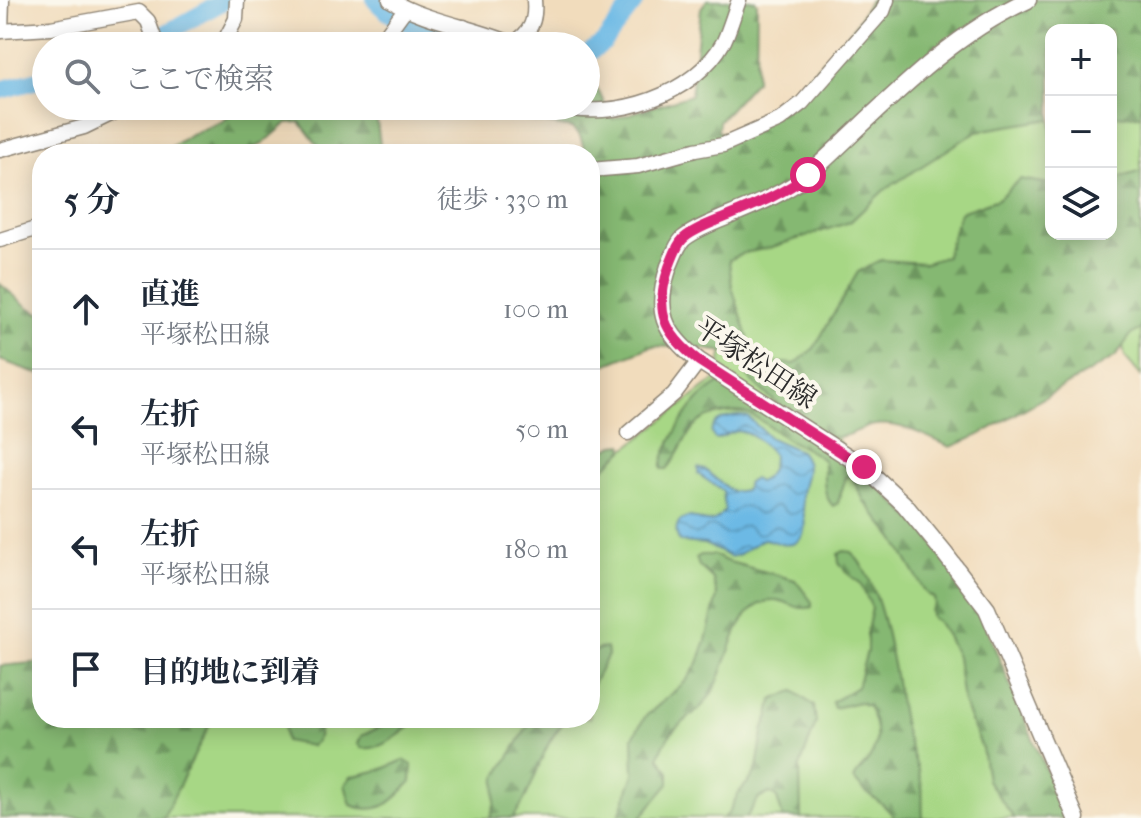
<!DOCTYPE html>
<html lang="ja">
<head>
<meta charset="utf-8">
<style>
  body { margin:0; font-family:"IM FELL French Canon","Noto Serif JP",serif; background:#f2f2f3; color:#1f2937 }
  .controls { position:absolute; right:24px; top:24px; display:grid; overflow:hidden; border-radius:16px; box-shadow:0 4px 20px #0003 }
  .controls button { width:72px; height:72px; display:grid; place-items:center; padding:0; border:0; border-bottom:2px solid #e0e1e3; background:#fff; color:#1f2937; font:40px sans-serif }
  .stop { position:absolute; width:24px; height:24px; margin:-18px; border:6px solid #db2777; border-radius:50%; background:#fff }
  .stop.end { background:#db2777; border-color:#fff; box-shadow:0 2px 8px #0008 }
  .list { margin:0; padding:0; list-style:none }
  h2 { display:flex; justify-content:space-between; align-items:center; height:104px; margin:0; padding:0 32px; font-size:34px }
  h2 small { font-size:26px; font-weight:400; color:#747a83 }
  .list li { display:grid; grid-template-columns:52px 1fr auto; gap:24px; align-items:center; box-sizing:border-box; height:120px; padding:0 32px; border-top:2px solid #e0e1e3 }
  .list b { display:block; font-size:30px; white-space:nowrap }
  .list p { margin:0; font-size:26px; white-space:nowrap; color:#747a83 }
  .list em { font-size:26px; font-style:normal; color:#747a83 }
  .icon { flex:none; width:44px; height:44px; fill:none; stroke:currentColor; stroke-width:2; stroke-linecap:round; stroke-linejoin:round }
  .map { position:relative; flex:none; width:1141px; height:818px; overflow:hidden }
  .search { position:absolute; background:#fff; box-shadow:0 4px 20px #0003; left:32px; top:32px; width:568px; height:88px; display:flex; align-items:center; gap:20px; box-sizing:border-box; padding:0 28px; border-radius:44px; color:#747a83; font-size:30px }
  .panel { position:absolute; background:#fff; box-shadow:0 4px 20px #0003; left:32px; top:144px; width:568px; height:584px; border-radius:32px }
  .map>svg:first-child { display:block }
  .green { fill:#a7d785; stroke:#698158; stroke-width:2 }
  .forest { fill:url(#forest-firs); stroke:#58724e; stroke-width:2 }
  .water { fill:url(#water-waves); stroke:#4c7288; stroke-width:2 }
  .lines { fill:none; stroke-linecap:round; stroke-linejoin:round }
  .river { stroke:#6cb9e5; stroke-width:18 }
  .minor-casing { stroke:#8e8474; stroke-width:17 }
  .major-casing { stroke:#8e8474; stroke-width:19 }
  .minor { stroke:#fff; stroke-width:14 }
  .major { stroke:#fff; stroke-width:16 }
  .route { stroke:#db2777; stroke-width:10 }
  .labels { text-anchor:middle; stroke-width:8; stroke-linejoin:round; paint-order:stroke }
  .street-label { font-size:28px; fill:#2b2b2b; stroke:#fbf7ec }
</style>
</head>
<body>
<div class="map">
<svg width="1141" height="818" viewBox="0 0 1141 818">
  <defs>
    <pattern id="forest-firs" width="22" height="20" patternUnits="userSpaceOnUse" patternTransform="scale(2)"><rect width="22" height="20" fill="#85b872"/><path d="M5 1l3.5 6h-7zM16 11l3.5 6h-7z" fill="#6d965e"/></pattern>
    <pattern id="water-waves" width="16" height="10" patternUnits="userSpaceOnUse" patternTransform="scale(2)"><rect width="16" height="10" fill="#6cb9e5"/><path d="M0 5q4-4 8 0t8 0" fill="none" stroke="#5997ba"/></pattern>
  </defs>
  <rect width="100%" height="100%" fill="#fbf7ec"/>
  <filter id="ink" filterUnits="userSpaceOnUse"><feTurbulence type="fractalNoise" baseFrequency=".0125" numOctaves="2"/><feDisplacementMap in="SourceGraphic" scale="16" xChannelSelector="R" yChannelSelector="G"/><feConvolveMatrix kernelMatrix="1 2 1 2 8 2 1 2 1" color-interpolation-filters="sRGB"/></filter>
  <filter id="wash" filterUnits="userSpaceOnUse"><feTurbulence type="fractalNoise" baseFrequency=".006" numOctaves="4" result="noise"/><feDisplacementMap in="SourceGraphic" scale="32" xChannelSelector="R" yChannelSelector="G"/><feGaussianBlur stdDeviation="1.8" result="paint"/><feColorMatrix in="noise" values="0 0 0 0 0 0 0 0 0 0 0 0 0 0 0 0 0 1.4 0 .05"/><feComposite in="paint" operator="in"/></filter>
  <g filter="url(#wash)">
    <rect width="100%" height="100%" fill="#f1dcbc"/>
    <path class="green" d="M 1141,84 L 1141,376 L 1125,357 L 1118,315 L 831,426 L 848,460 L 904,530 L 1043,818 L 139,818 L 165,718 L 590,718 L 590,476 L 715,380 L 723,352 L 689,288 L 721,248 L 912,139 L 1051,98 L 1051,234 L 1111,234 L 1111,89 Z"/>
    <g class="forest">
      <path d="M 707,0 L 755,0 L 757,3 L 756,80 L 719,121 L 718,132 L 736,132 L 782,104 L 853,29 L 870,0 L 1141,0 L 1141,115 L 1111,116 L 1111,30 L 1051,30 L 1051,119 L 977,131 L 883,191 L 850,222 L 769,248 L 744,253 L 729,260 L 732,287 L 748,337 L 745,355 L 697,348 L 652,346 L 590,371 L 590,228 L 594,226 L 600,197 L 590,165 L 590,154 L 586,154 L 580,136 L 572,128 L 527,120 L 504,106 L 586,106 L 586,87 L 595,85 L 613,119 L 691,95 L 701,8 Z"/>
      <path d="M 245,106 L 375,106 L 380,145 L 386,154 L 316,154 L 318,146 L 300,122 L 287,123 L 263,144 L 239,154 L 148,154 L 168,149 L 189,135 L 221,122 Z"/>
      <path d="M 1141,171 L 1141,329 L 1131,335 L 1115,357 L 979,435 L 951,447 C 927,437 902,422 875,425 C 860,427 849,438 834,437 C 810,436 762,391 745,374 C 758,358 776,363 795,364 L 814,348 L 858,272 L 881,260 L 926,263 L 946,256 L 960,212 L 998,199 L 1020,179 L 1051,184 L 1051,234 L 1111,234 L 1111,180 Z"/>
      <path d="M 0,284 L 29,308 L 42,314 L 42,375 L 0,360 Z"/>
      <path d="M 726,380 L 856,465 L 926,532 L 981,615 L 1053,787 L 1070,818 L 1014,818 L 987,780 L 982,748 L 963,702 L 957,657 L 947,636 L 937,621 L 932,618 L 930,611 L 935,604 L 934,598 L 926,593 L 894,538 L 864,501 L 852,476 L 846,477 L 838,503 L 833,506 C 822,495 824,476 824,461 C 814,451 799,446 787,439 C 761,423 753,407 721,414 C 713,415 704,418 698,423 C 684,435 680,455 667,469 L 662,469 C 661,460 665,454 669,445 C 682,418 697,393 726,380 Z"/>
      <path d="M 623,444 L 624,450 L 596,475 L 590,488 L 590,457 L 615,445 Z"/>
      <path d="M 844,551 L 851,552 C 885,584 895,681 904,727 C 909,747 919,767 922,787 C 923,797 922,808 923,818 L 894,818 C 885,801 864,796 854,779 C 857,772 861,769 866,763 C 881,745 878,725 868,706 L 859,702 L 834,708 L 832,702 L 857,687 L 867,651 L 867,631 L 872,608 L 860,583 L 847,573 L 839,562 L 838,554 Z"/>
      <path d="M 701,555 L 714,555 L 726,561 L 795,580 L 812,602 L 812,607 C 788,613 783,588 754,608 C 734,621 725,672 713,691 C 695,723 672,717 659,757 L 669,772 L 669,784 L 640,818 L 618,818 L 634,774 L 633,737 L 645,717 L 686,681 L 698,663 L 706,640 L 717,596 L 713,579 L 699,566 L 696,558 Z"/>
      <path d="M 607,648 L 608,655 L 590,689 L 590,655 L 599,649 Z"/>
      <path d="M 42,662 L 42,718 L 213,718 L 163,818 L 0,818 L 0,666 Z"/>
      <path d="M 794,691 L 814,706 L 816,723 L 800,767 L 801,818 L 783,818 L 777,798 L 770,793 L 758,799 L 746,818 L 723,818 L 728,814 L 739,792 L 752,778 L 757,768 L 764,727 L 769,716 L 772,700 Z"/>
      <path d="M 322,718 L 317,741 L 311,746 L 285,741 L 283,718 Z"/>
      <path d="M 399,718 L 422,718 C 404,730 384,751 361,748 L 358,744 L 361,736 Z"/>
      <path d="M 533,718 L 568,718 C 544,742 542,762 529,790 C 525,800 519,809 513,818 L 490,818 L 495,803 L 496,778 Z"/>
      <path d="M 404,760 L 412,765 L 411,782 C 393,802 379,816 351,805 L 345,785 L 351,777 L 383,769 Z"/>
    </g>
    <path class="water" d="M 739,416 L 748,417 L 770,438 L 800,451 C 813,467 804,477 802,494 C 800,509 813,533 795,543 C 785,548 773,540 763,539 L 738,555 L 730,557 L 705,544 L 680,542 C 674,532 675,518 690,517 C 697,517 702,523 709,522 C 717,521 721,515 725,510 L 723,491 L 698,474 L 698,468 L 705,470 L 732,492 L 745,490 L 748,482 L 753,479 L 758,482 C 770,478 773,466 773,455 C 766,445 747,428 734,432 C 726,434 723,438 715,439 L 711,433 C 713,419 727,417 739,416 Z"/>
    <g class="lines">
      <g class="river">
        <path d="M 375,0 C 401,30 444,32 480,46"/>
        <path d="M 143,46 L 226,0"/>
        <path d="M 586,55 L 604,42 L 636,0"/>
        <path d="M 0,90 L 46,78"/>
      </g>
    </g>
  </g>
  <g filter="url(#ink)">
    <g class="lines">
      <g class="minor-casing">
        <g id="minor">
          <path d="M 390,0 C 428,22 473,27 513,44"/>
          <path d="M 0,31 L 51,28 L 139,12 L 148,21 L 157,46"/>
          <path d="M 1,31 L 2,0"/>
          <path d="M 513,44 C 531,32 536,21 534,0"/>
          <path d="M 222,46 L 236,19 L 237,0"/>
          <path d="M 378,46 L 405,9"/>
          <path d="M 459,46 L 464,27"/>
          <path d="M 556,106 C 615,121 694,96 724,41 C 730,28 734,13 739,0"/>
          <path d="M 0,150 L 84,127 L 127,106"/>
          <path d="M 590,170 L 638,166 L 695,150 L 723,145 L 780,120 L 802,103 L 883,11 L 887,0"/>
          <path d="M 0,240 L 42,227"/>
          <path d="M 628,433 L 674,394 L 699,361"/>
        </g>
      </g>
      <g class="major-casing">
        <path id="major" d="M 1028,0 C 942,39 877,113 808,175 C 783,194 755,205 726,217 C 712,223 695,229 683,239 C 676,246 673,258 669,266 C 654,311 663,333 699,361 L 864,467 L 904,504 L 945,554 L 987,609 L 1076,818"/>
      </g>
      <use href="#minor" class="minor"/>
      <use href="#major" class="major"/>
    </g>
  </g>
  <g class="lines" filter="url(#ink)">
    <path class="route" d="M 808,175 C 783,194 755,205 726,217 C 712,223 694,229 683,239 C 676,246 673,258 669,267 C 654,311 663,333 699,361 L 864,467"/>
  </g>
  <g class="labels">
    <g class="street-label">
      <text transform="translate(756 362) rotate(34)" y="10">平塚松田線</text>
    </g>
  </g>
</svg>
<div class="controls">
<button>+</button>
<button>−</button>
<button><svg class="icon" aria-label="layers" viewBox="0 0 24 24"><path d="M12 4l9 5-9 5-9-5zM3 14l9 5 9-5"/></svg></button>
</div>
<div class="stop" style="left:808px;top:175px"></div>
<div class="stop end" style="left:864px;top:467px"></div>
<div class="search"><svg class="icon" aria-label="search" viewBox="0 0 24 24"><circle cx="10" cy="10" r="6"/><path d="M15 15l6 6"/></svg>ここで検索</div>
<section class="panel">
<h2>5 分<small>徒歩 · 330 m</small></h2>
<ul class="list">
<li><svg class="icon" aria-label="ahead" viewBox="0 0 24 24"><path d="M12 20V5M6 11l6-6 6 6"/></svg><div><b>直進</b><p>平塚松田線</p></div><em>100 m</em></li>
<li><svg class="icon" aria-label="left" viewBox="0 0 24 24"><path d="M17 20v-9H6M10 6l-5 5 5 5"/></svg><div><b>左折</b><p>平塚松田線</p></div><em>50 m</em></li>
<li><svg class="icon" aria-label="left" viewBox="0 0 24 24"><path d="M17 20v-9H6M10 6l-5 5 5 5"/></svg><div><b>左折</b><p>平塚松田線</p></div><em>180 m</em></li>
<li><svg class="icon" aria-label="arrive" viewBox="0 0 24 24"><path d="M6 21V4h12l-3 4 3 4H6"/></svg><div><b>目的地に到着</b></div></li>
</ul>
</section>
</div>
</body>
</html>
